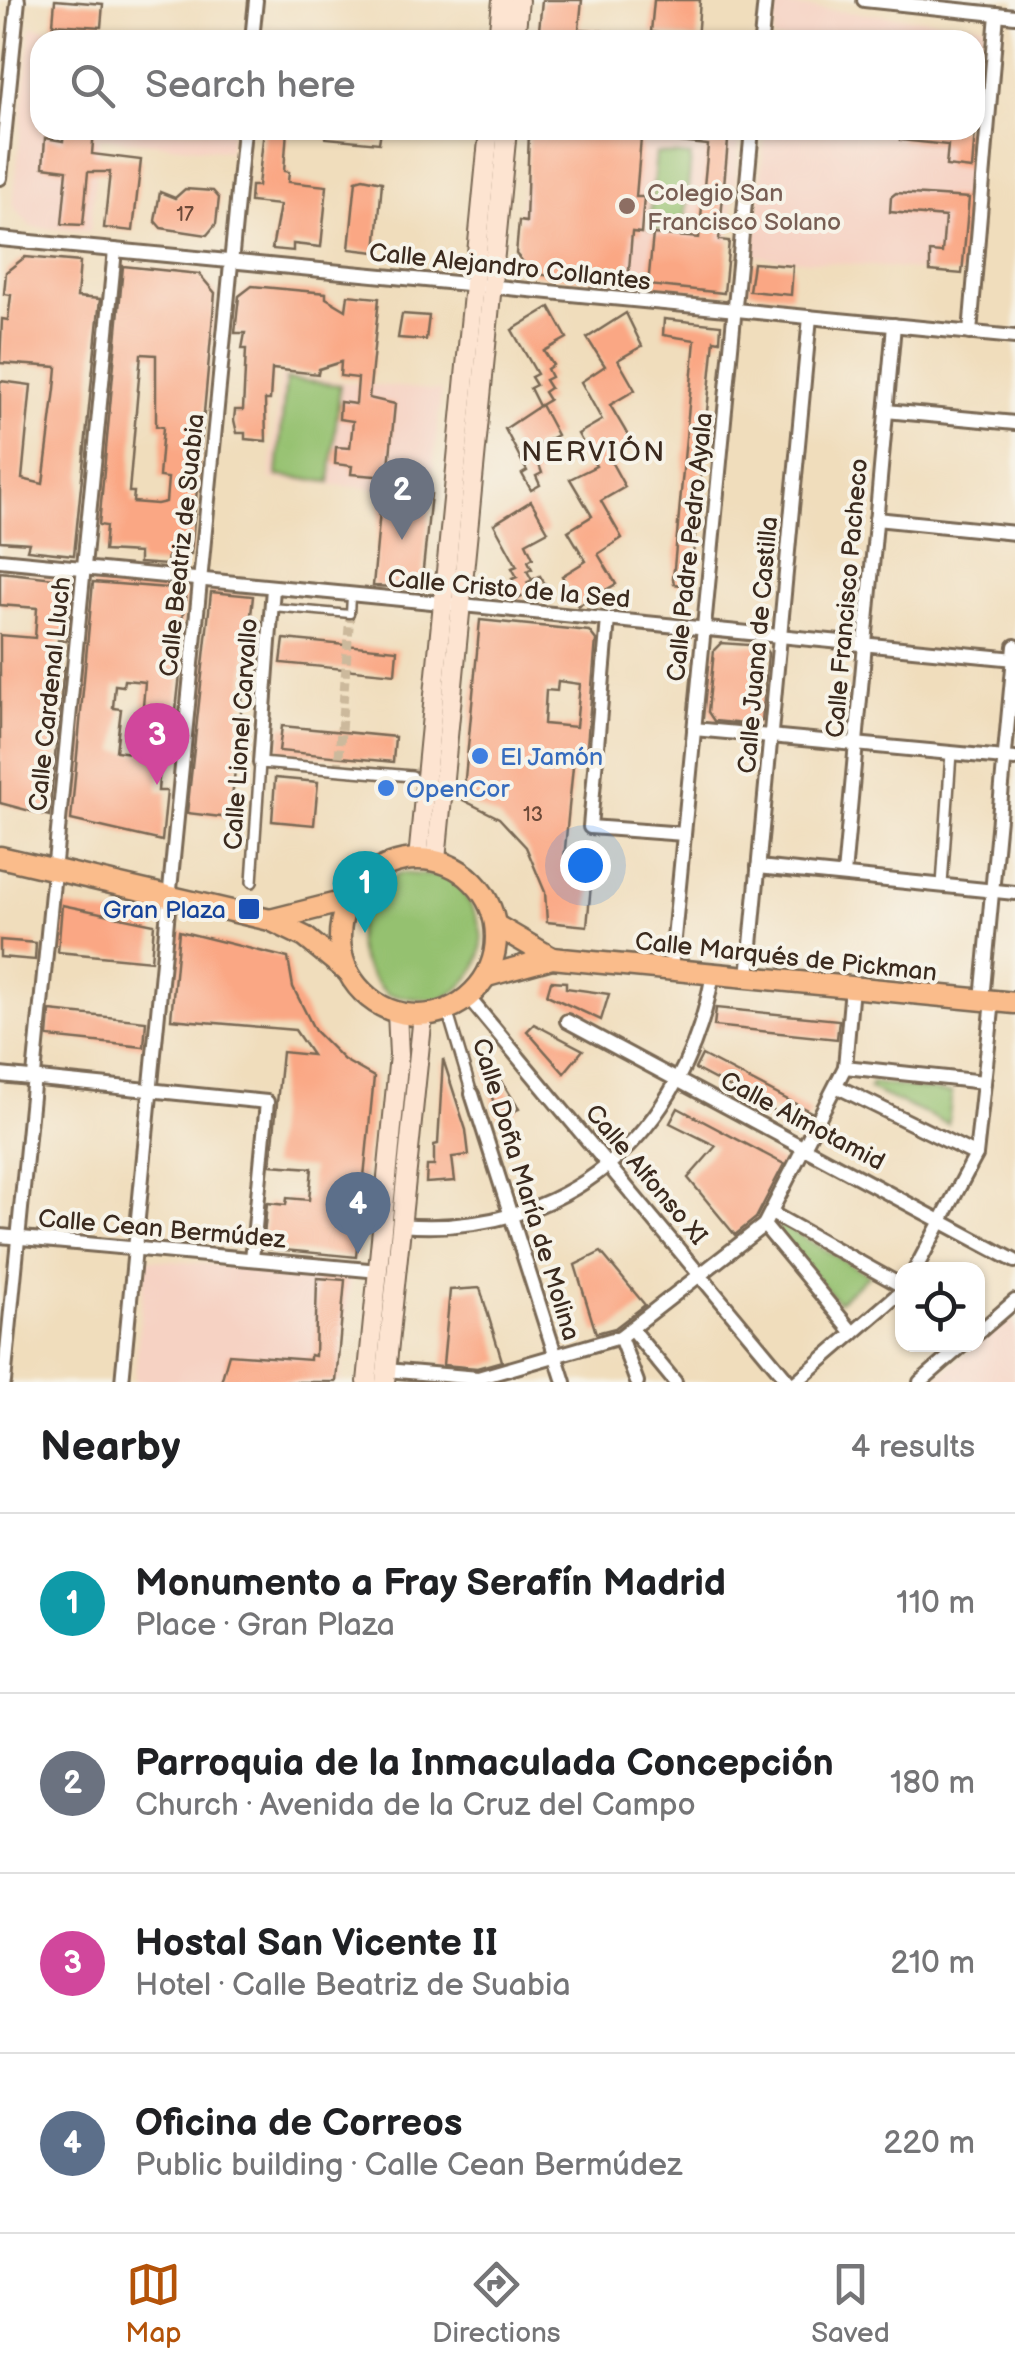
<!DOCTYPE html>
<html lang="en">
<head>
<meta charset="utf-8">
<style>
  body { margin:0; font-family:"Balsamiq Sans",sans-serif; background:#f6f6f6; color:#202124 }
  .controls { position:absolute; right:30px; bottom:30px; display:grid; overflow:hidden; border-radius:20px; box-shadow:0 2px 8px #0004 }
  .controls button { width:90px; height:90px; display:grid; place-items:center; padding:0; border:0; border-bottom:2px solid #e0e0e0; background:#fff; color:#202124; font:50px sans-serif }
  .you { position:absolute; left:585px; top:865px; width:35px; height:35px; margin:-25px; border:8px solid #fff; border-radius:50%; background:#1a73e8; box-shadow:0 0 0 15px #1a73e833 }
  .badge { display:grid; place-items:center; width:65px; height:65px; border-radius:50%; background:#b45309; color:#fff; font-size:32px; font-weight:700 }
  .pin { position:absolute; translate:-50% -82px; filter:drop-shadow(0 2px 5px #0008) }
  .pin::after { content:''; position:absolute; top:52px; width:35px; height:30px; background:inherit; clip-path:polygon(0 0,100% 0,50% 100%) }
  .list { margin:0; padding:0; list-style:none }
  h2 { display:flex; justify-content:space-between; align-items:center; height:130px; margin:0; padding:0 40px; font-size:42px }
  h2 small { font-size:32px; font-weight:400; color:#757577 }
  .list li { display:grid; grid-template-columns:65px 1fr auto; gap:30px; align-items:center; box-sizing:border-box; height:180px; padding:0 40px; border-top:2px solid #e0e0e0 }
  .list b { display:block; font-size:38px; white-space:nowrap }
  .list p { margin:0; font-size:32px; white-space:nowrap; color:#757577 }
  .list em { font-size:32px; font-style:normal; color:#757577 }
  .icon { flex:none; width:55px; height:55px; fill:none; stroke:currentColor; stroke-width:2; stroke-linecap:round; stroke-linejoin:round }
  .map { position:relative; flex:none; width:1015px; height:1382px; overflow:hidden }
  .search { position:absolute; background:#fff; box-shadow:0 2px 8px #0004; left:30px; right:30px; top:30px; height:110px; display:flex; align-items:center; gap:25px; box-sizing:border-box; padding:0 35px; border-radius:30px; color:#757577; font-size:38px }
  .sheet { height:850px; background:#fff }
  nav { display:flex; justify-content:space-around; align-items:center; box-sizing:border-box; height:140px; border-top:2px solid #e0e0e0; background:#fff; font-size:28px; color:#757577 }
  nav a { display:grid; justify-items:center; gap:5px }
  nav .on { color:#b45309 }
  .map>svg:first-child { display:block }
  .built { fill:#f6d2c3 }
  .green { fill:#95c16f; stroke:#687646; stroke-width:2.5 }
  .building { fill:#faa784; fill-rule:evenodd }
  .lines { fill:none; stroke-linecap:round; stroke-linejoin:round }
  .pedestrian-tunnel { stroke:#ccb99c; stroke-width:9; stroke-dasharray:9 4.5; stroke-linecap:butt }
  .service-casing { stroke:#7a6955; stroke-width:11 }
  .pedestrian-casing { stroke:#7a6955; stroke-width:14 }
  .minor-casing { stroke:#7a6955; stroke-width:18 }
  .secondary-casing { stroke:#7a6955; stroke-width:22 }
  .primary-casing { stroke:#7a6955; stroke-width:25 }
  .service { stroke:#fff; stroke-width:6 }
  .pedestrian { stroke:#fff; stroke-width:9 }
  .minor { stroke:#fff; stroke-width:12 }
  .secondary { stroke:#fde4d1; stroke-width:18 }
  .primary { stroke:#fabc8b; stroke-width:20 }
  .education-dot { fill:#8d6e63; stroke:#f7f3e8; stroke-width:4 }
  .shop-dot { fill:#3f7fe0; stroke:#f7f3e8; stroke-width:4 }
  .transit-dot { fill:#1a4fb4; stroke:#f7f3e8; stroke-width:4 }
  .labels { text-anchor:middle; stroke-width:8; stroke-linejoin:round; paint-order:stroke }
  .number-label { font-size:20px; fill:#6b4938 }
  .education-label { font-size:25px; fill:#785e54; stroke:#f7f3e8; text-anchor:start }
  .street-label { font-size:25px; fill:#3b2a1e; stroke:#f7f3e8 }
  .shop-label { font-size:25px; fill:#366cbe; stroke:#f7f3e8; text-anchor:start }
  .transit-label { font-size:25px; fill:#164399; stroke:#f7f3e8; text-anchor:end }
  .neighbourhood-label { font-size:28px; letter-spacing:2.5px; fill:#3b2a1e; stroke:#f7f3e8 }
</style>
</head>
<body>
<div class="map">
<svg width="1015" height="1382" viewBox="0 0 1015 1382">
  <rect width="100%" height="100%" fill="#f7f3e8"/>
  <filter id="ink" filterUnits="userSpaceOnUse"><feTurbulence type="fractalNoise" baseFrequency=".01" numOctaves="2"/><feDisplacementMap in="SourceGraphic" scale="20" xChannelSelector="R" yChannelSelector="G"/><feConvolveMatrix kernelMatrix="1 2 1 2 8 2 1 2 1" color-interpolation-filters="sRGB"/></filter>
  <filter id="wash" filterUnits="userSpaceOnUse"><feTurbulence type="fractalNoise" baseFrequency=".0048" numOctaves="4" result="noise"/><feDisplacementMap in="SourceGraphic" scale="40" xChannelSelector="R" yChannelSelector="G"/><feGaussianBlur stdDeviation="2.25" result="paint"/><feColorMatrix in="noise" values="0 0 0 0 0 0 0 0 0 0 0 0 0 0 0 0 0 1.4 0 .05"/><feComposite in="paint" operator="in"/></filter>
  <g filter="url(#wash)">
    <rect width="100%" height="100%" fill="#f0ddbc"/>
    <g class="built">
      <path d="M 776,5 L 985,25 L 962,274 L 754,256 L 765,130 L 975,130 L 975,40 L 773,40 Z"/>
      <path d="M 31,27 L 165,40 L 40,40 L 40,130 L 231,130 L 229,151 L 100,138 L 90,232 L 31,227 L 13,206 Z"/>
      <path d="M 641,130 L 740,139 L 729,241 L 653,234 L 648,285 L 628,283 L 632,232 L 519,221 L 524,179 L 636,191 Z"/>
      <path d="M 281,376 L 441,391 L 431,494 L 270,479 Z"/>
      <path d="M 146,1259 L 351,1276 L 340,1381 L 346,1382 L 134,1382 Z"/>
      <path d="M 1006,1319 L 1015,1324 L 1015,1382 L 932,1382 Z"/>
    </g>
    <g class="green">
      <path d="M 656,153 L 691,156 L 684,231 L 649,228 Z"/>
      <path d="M 286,379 L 340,385 L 330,482 L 277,476 Z"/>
      <path d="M 399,873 L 451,877 C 477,908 498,947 465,982 C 459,989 449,997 439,999 C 423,1001 403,997 387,994 C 341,951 351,908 399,873 Z"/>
      <path d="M 872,1083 L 952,1093 L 948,1124 L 869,1089 Z"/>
      <path d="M 782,1225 L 869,1275 L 838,1302 L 775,1233 Z"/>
    </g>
    <g id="blocks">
      <g class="building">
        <path d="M 55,0 L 103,4 L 101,27 L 53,24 Z"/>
        <path d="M 542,0 L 582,0 L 579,29 L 612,32 L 611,40 L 538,40 Z"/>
        <path d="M 654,0 L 700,0 L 697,40 L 651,32 Z"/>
        <path d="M 64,130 L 94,130 L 92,154 L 141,160 L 133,231 L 104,228 L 110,172 L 88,172 L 83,225 L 62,224 L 67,170 L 43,167 L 45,138 L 63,141 Z"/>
        <path d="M 264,130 L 287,130 L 284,171 L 289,172 L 288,182 L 327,186 L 321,247 L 293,244 L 293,251 L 272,249 L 280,205 L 250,202 L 251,186 L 258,186 Z"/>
        <path d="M 327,130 L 381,130 L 379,143 L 326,138 Z"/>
        <path d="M 529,130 L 729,130 L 719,240 L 729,241 L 724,293 L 648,285 L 653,234 L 699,238 L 708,145 L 641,138 L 636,197 L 644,197 L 641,233 L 632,232 L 628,283 L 534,274 L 516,254 L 519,221 L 526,222 Z"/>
        <path d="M 901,130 L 975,130 L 972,169 L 946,166 L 948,145 L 900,140 Z"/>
        <path d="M 363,178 L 382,182 L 376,252 L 349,249 L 356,180 Z"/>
        <path d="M 185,189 L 213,191 L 219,198 L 216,224 L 207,235 L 161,228 L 155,221 L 160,192 L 175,198 Z"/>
        <path d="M 896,193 L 969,198 L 962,274 L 930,271 L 930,252 L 942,253 L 945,217 L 890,212 L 891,197 Z"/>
        <path d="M 25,257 L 80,262 L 77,297 L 100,299 L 74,555 L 27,550 L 29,543 L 0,541 L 0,381 L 31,385 L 22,479 L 43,484 L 55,389 L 57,367 L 0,363 L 2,319 L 8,320 L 11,295 L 4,294 L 6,272 Z"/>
        <path d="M 753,263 L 793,266 L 791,295 L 749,291 Z"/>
        <path d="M 123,266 L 199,274 L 215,293 L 191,554 L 168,553 L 167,565 L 139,563 L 139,553 L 104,551 L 106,526 L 99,525 ZM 141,354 L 156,355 L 156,426 L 163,427 L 159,477 L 168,478 L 166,502 L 157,504 L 133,502 L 134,492 L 129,492 Z"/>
        <path d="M 252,286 L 326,293 L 326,298 L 346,310 L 348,295 L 379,298 L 369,398 L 395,404 L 388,477 L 351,474 L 352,466 L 335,464 L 336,447 L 350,448 L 353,421 L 339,419 L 340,402 L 356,404 L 358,378 L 340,376 L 341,362 L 319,369 L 318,374 L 272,369 L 270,400 L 265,400 L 266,441 L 245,439 L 245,433 L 237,433 L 234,420 L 235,410 L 243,410 L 246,349 L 242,349 L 245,333 L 235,333 L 239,296 Z"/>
        <path d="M 550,307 L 567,338 L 544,351 L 553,365 L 547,369 L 551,377 L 545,380 L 550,388 L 544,392 L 549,400 L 539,406 L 530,388 L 536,385 L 531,377 L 537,374 L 512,330 Z"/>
        <path d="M 626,313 L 642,346 L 618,360 L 635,390 L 610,405 L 632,442 L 608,456 L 625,487 L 601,501 L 622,538 L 598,554 L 616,584 L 578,606 L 562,576 L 586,561 L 568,531 L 592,516 L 570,479 L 596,466 L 578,434 L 602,420 L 581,382 L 605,366 L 587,338 Z"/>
        <path d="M 402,314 L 429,316 L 426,340 L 398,338 Z"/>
        <path d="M 664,319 L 721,325 L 720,341 L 714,340 L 690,586 L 674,584 L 673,579 L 695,340 L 663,335 Z"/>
        <path d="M 541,405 L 557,435 L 533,448 L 542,473 L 536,476 L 540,485 L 531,490 L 522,474 L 527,471 L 505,429 Z"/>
        <path d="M 382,489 L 431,494 L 421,588 L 373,586 Z"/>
        <path d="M 531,501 L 548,531 L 526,543 L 533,558 L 528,561 L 532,569 L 527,571 L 532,580 L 526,583 L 540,576 L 545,584 L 516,600 L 510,591 L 516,588 L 512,579 L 517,577 L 512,568 L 517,566 L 494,524 Z"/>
        <path d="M 0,572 L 73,580 L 66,641 L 58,640 L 56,666 L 64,667 L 49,816 L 0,803 L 0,635 L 35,638 L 37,608 L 0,605 Z"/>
        <path d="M 93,582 L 180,589 L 186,598 L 173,664 L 181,665 L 171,756 L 161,755 L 158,791 L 167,791 L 162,841 L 71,820 ZM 124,680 L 145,682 L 139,754 L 116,751 L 121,709 L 113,708 L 115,685 L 123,686 Z"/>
        <path d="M 211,592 L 253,596 L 230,818 L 187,813 Z"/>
        <path d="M 480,620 L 589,631 L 596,640 L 586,757 L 574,756 L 564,859 L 593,865 L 587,926 L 547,922 L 545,892 L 526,847 L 499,818 L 463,800 ZM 558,681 L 580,684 L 576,727 L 544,724 L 546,690 L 557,691 Z"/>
        <path d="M 284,639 L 397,650 L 395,674 L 281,663 Z"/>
        <path d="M 721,643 L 763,646 L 768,653 L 762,721 L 756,725 L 714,721 L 708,712 L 714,650 Z"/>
        <path d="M 282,726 L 395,737 L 393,762 L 279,751 Z"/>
        <path d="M 275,778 L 318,782 L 314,825 L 272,821 Z"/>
        <path d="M 62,905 L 154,924 L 151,961 L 58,952 Z"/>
        <path d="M 179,931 L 288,958 L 293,987 L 315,1031 L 344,1060 L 374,1077 L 356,1257 L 263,1248 L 267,1203 L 286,1205 L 287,1198 L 309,1200 L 312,1168 L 271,1165 L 282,1052 L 312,1055 L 295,1030 L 171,1019 Z"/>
        <path d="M 0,940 L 36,943 L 35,960 L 0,957 Z"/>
        <path d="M 551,981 L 566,982 L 566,988 L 609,994 L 601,1020 L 547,995 Z"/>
        <path d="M 716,1008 L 839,1020 L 837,1039 L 714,1026 Z"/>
        <path d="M 50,1011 L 146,1021 L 144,1047 L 48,1037 Z"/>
        <path d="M 534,1024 L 583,1050 L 564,1073 L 527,1031 Z"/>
        <path d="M 702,1055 L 811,1112 L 803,1126 L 695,1069 Z"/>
        <path d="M 443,1059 L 466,1130 L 469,1155 L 452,1157 L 455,1181 L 426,1183 L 427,1166 L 434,1166 L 434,1145 L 438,1144 Z"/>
        <path d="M 493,1067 L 519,1109 L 498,1118 L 485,1072 Z"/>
        <path d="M 678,1108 L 784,1164 L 756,1218 L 735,1235 L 688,1178 L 716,1146 L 670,1123 Z"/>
        <path d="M 601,1252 L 645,1305 L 615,1328 L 596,1333 L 575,1265 Z"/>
        <path d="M 317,1278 L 345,1280 L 336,1382 L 221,1382 L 229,1354 L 310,1360 L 310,1355 L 315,1356 Z"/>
        <path d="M 480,1288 L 502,1361 L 477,1368 L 443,1365 L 450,1290 Z"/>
      </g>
    </g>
  </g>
  <g filter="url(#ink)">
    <use href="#blocks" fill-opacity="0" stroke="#7a6955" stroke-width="2.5"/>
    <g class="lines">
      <path class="pedestrian-tunnel" d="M 338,770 L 350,614"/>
      <g class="service-casing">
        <path id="service" d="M 273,607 L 350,614 L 351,596"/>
      </g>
      <g class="pedestrian-casing">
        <g id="pedestrian">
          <path d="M 252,882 L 260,763 L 412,776"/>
          <path d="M 942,885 L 951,753"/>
          <path d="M 447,1010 L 472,1094"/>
        </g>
      </g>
      <g class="minor-casing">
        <g id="minor">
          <path d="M 864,0 L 1015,16"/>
          <path d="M 252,40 L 256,0"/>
          <path d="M 761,40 L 765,0"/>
          <path d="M 0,178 L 18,0"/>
          <path d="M 0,239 L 1015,337"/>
          <path d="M 970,333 L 997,14"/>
          <path d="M 886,411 L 1015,423"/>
          <path d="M 876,519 L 1015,533"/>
          <path d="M 0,560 L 1015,659"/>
          <path d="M 608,619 L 590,827 L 684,834"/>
          <path d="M 694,729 L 1015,759"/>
          <path d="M 260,763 L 273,588"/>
          <path d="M 758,867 L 1015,893"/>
          <path d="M 844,875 L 894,325"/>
          <path d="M 671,969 L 752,130"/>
          <path d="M 748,977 L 810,317"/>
          <path d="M 468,997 L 789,1382"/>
          <path d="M 982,1000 L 1015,646"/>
          <path d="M 567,1021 L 1015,1261"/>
          <path d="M 845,1067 L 984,1082"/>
          <path d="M 0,1075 L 267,1102 L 252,1259"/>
          <path d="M 836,1086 L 976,1155"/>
          <path d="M 472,1094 L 564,1382"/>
          <path d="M 773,1214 L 902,1286"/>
          <path d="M 400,1225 C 565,1239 686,1134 713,973"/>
          <path d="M 764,1225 L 853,1333"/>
          <path d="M 0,1236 L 379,1271"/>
          <path d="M 915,1270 L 976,1155 L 993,1001"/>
          <path d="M 633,1331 L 675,1382"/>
          <path d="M 978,1333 L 1015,1301"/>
          <path d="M 620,1337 L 637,1382"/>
          <path d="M 386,1370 L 478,1378 L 620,1337 L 764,1225 L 845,1067 L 852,987"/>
          <path d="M 4,1382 L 115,250"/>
          <path d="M 122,1382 L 244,130"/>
          <path d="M 796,1382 L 902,1291"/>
          <path d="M 920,1382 L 964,1344"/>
        </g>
      </g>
      <g class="secondary-casing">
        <g id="secondary">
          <path d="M 498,40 L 502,0"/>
          <path d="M 515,40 L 519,0"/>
          <path d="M 418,859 L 489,130"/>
          <path d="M 436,860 L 507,130"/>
          <path d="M 367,1382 L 399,1055 L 397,1012"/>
          <path d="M 385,1382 L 423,1015"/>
        </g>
      </g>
      <g class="primary-casing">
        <g id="primary">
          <path d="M 0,857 L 270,920 L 305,937 L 347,971"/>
          <circle cx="418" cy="937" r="78"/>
          <path d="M 270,920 L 349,900"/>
          <path d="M 497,926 L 552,958"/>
          <path d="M 487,976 L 552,958 L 1015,1003"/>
        </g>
      </g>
      <use href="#service" class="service"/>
      <use href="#pedestrian" class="pedestrian"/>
      <use href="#minor" class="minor"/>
      <use href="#secondary" class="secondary"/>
      <use href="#primary" class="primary"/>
    </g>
  </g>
  <circle class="education-dot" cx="627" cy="206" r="10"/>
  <g class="shop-dot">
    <circle cx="480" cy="756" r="10"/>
    <circle cx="386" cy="788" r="10"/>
  </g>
  <rect class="transit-dot" x="237" y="897" width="24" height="24" rx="5"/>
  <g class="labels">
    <g class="number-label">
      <text x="185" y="221">17</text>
      <text x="533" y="821">13</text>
    </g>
    <g class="education-label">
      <text x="647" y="201">Colegio San<tspan x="647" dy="29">Francisco Solano</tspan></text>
    </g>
    <g class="street-label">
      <text transform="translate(510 266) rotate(6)" y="9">Calle Alejandro Collantes</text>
      <text transform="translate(181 545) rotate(-84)" y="9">Calle Beatriz de Suabia</text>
      <text transform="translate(689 547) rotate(-84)" y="9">Calle Padre Pedro Ayala</text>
      <text transform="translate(509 588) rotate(5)" y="9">Calle Cristo de la Sed</text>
      <text transform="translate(846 598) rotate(-85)" y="9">Calle Francisco Pacheco</text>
      <text transform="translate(757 645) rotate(-85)" y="9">Calle Juana de Castilla</text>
      <text transform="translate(49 694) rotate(-84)" y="9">Calle Cardenal Lluch</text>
      <text transform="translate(240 734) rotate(-86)" y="9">Calle Lionel Carvallo</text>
      <text transform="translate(786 956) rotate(6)" y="9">Calle Marqués de Pickman</text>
      <text transform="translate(803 1120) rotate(28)" y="9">Calle Almotamid</text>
      <text transform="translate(647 1174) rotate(50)" y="9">Calle Alfonso XI</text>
      <text transform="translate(527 1189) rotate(73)" y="9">Calle Doña María de Molina</text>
      <text transform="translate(162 1228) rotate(5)" y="9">Calle Cean Bermúdez</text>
    </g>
    <g class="shop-label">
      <text x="500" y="765">El Jamón</text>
      <text x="406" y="797">OpenCor</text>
    </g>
    <g class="transit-label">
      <text x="226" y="918">Gran Plaza</text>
    </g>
    <g class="neighbourhood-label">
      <text x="594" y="461">NERVIÓN</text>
    </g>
  </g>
</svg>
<div class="controls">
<button><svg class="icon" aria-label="locate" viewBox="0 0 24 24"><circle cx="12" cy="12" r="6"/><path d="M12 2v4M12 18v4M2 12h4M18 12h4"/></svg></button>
</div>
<div class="you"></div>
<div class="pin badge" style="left:365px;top:933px;background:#0f9aa8">1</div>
<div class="pin badge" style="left:402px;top:540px;background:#6b7280">2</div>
<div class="pin badge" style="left:157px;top:785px;background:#d1479c">3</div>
<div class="pin badge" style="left:358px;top:1254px;background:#5c6f8a">4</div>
<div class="search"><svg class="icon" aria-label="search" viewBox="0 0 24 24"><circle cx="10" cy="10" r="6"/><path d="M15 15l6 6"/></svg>Search here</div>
</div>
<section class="sheet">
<h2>Nearby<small>4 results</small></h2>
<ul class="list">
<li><span class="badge" style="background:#0f9aa8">1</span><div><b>Monumento a Fray Serafín Madrid</b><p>Place · Gran Plaza</p></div><em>110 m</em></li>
<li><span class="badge" style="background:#6b7280">2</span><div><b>Parroquia de la Inmaculada Concepción</b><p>Church · Avenida de la Cruz del Campo</p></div><em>180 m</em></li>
<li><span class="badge" style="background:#d1479c">3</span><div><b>Hostal San Vicente II</b><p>Hotel · Calle Beatriz de Suabia</p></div><em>210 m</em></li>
<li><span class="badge" style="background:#5c6f8a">4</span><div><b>Oficina de Correos</b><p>Public building · Calle Cean Bermúdez</p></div><em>220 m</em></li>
</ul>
</section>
<nav>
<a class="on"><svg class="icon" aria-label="map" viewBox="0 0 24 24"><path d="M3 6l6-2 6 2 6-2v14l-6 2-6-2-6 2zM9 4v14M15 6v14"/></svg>Map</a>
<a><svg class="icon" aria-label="directions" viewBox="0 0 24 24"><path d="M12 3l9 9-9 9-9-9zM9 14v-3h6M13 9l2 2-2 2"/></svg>Directions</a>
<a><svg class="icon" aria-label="saved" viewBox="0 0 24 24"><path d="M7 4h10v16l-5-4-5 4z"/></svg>Saved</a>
</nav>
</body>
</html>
